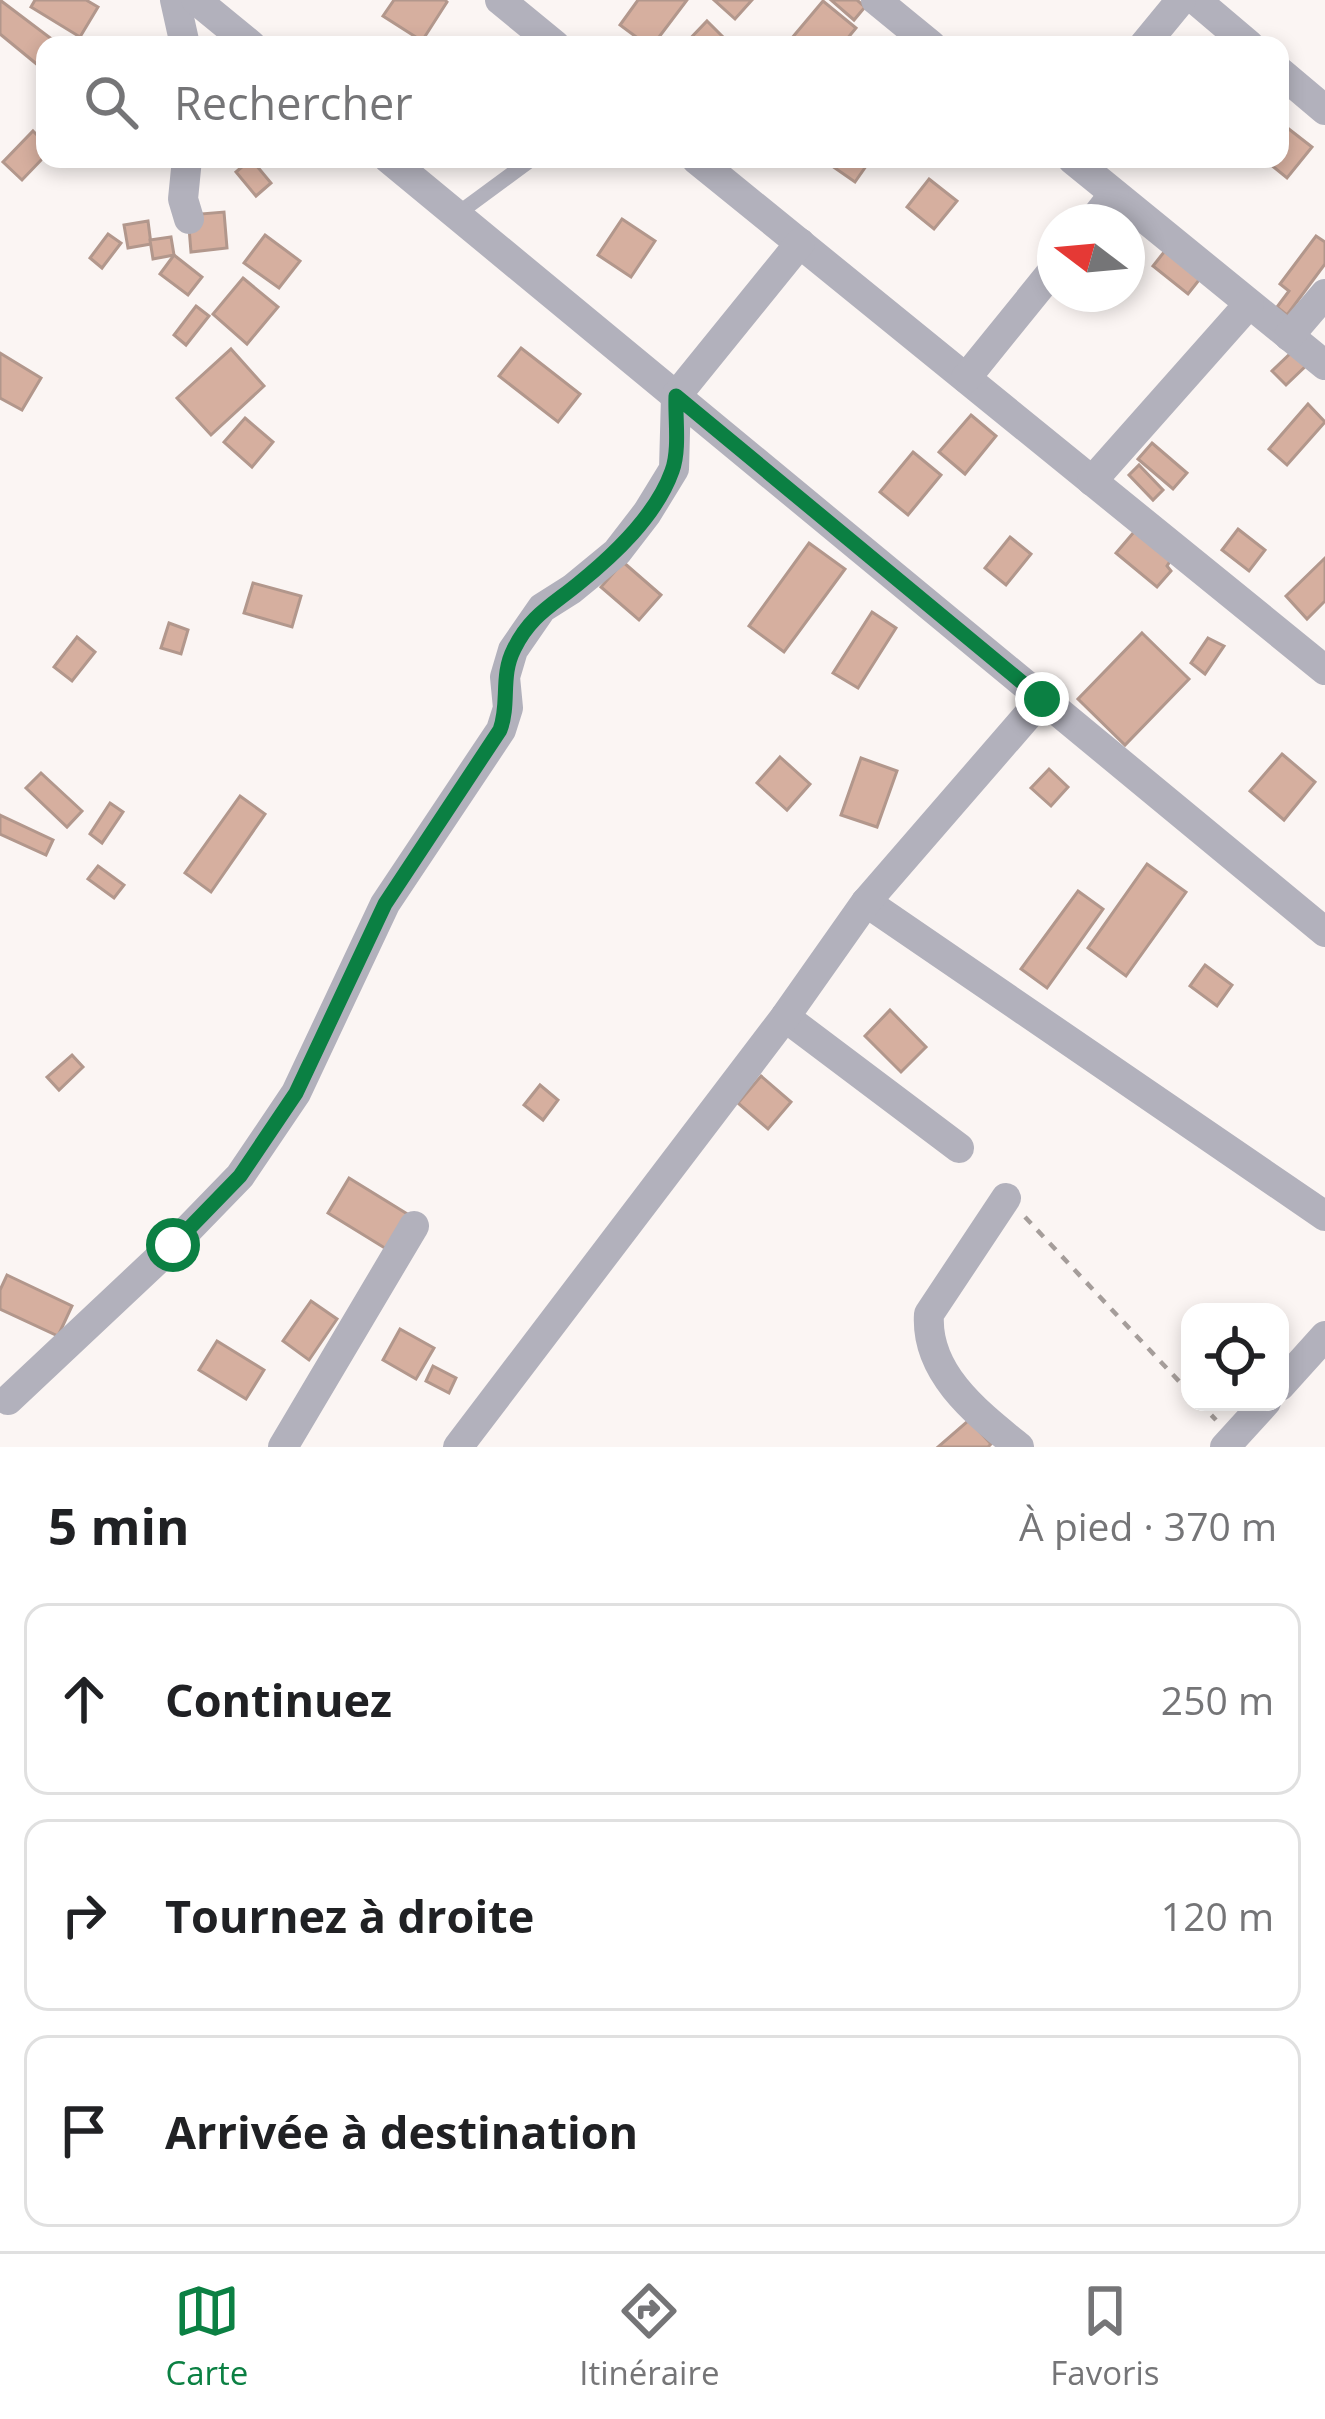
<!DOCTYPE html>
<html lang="fr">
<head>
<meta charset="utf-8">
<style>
  body { margin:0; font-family:"Open Sans",sans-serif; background:#f2f2f2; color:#202124 }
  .controls { position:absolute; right:36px; bottom:36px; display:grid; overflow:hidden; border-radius:24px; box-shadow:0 6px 18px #0003 }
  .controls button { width:108px; height:108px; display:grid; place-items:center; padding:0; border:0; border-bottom:3px solid #e0e0e0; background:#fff; color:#202124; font:60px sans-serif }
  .compass { position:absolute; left:1037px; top:204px; width:108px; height:108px; border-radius:50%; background:#fff; box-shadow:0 6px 18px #0003; rotate:286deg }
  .stop { position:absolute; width:36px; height:36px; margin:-27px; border:9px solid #0b8043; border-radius:50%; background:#fff }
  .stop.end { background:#0b8043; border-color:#fff; box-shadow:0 3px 12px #0008 }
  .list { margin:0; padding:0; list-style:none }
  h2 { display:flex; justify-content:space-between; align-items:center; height:156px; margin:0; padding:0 48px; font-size:51px }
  h2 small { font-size:39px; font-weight:400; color:#757577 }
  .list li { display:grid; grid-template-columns:78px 1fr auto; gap:36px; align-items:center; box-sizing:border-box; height:192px; margin:0 24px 24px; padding:0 24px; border:3px solid #e0e0e0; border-radius:24px }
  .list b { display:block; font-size:45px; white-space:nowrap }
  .list em { font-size:39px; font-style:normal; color:#757577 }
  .icon { flex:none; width:66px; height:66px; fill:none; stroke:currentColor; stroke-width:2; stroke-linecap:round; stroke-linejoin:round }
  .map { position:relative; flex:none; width:1325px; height:1447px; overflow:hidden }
  .search { position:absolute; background:#fff; box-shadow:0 6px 18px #0003; left:36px; right:36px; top:36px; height:132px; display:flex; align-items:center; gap:30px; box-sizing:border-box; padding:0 42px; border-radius:24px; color:#757577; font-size:45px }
  .sheet { height:804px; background:#fff }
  nav { display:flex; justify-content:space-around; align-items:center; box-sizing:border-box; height:168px; border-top:3px solid #e0e0e0; background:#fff; font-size:33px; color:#757577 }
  nav a { display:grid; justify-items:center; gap:6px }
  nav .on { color:#0b8043 }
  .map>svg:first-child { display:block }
  .building { fill:#d6af9f; stroke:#b2978c; stroke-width:3 }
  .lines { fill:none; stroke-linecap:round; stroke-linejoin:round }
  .path { stroke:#a59d9a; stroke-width:4.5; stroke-dasharray:9 9; stroke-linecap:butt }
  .service { stroke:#b2b1bc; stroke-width:15 }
  .minor { stroke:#b2b1bc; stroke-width:30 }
  .route { stroke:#0b8043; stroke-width:15 }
</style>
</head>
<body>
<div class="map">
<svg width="1325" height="1447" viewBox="0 0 1325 1447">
  <rect width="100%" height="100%" fill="#fbf5f3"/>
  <g class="building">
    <path d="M 0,0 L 57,43 L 45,45 L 45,58 L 39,66 L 0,34 Z"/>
    <path d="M 35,0 L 86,0 L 98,7 L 80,37 L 31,7 Z"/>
    <path d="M 394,0 L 445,0 L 447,2 L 422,41 L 383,16 Z"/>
    <path d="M 638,0 L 687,0 L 653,45 L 647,45 L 620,25 Z"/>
    <path d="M 714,0 L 752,0 L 735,19 Z"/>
    <path d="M 831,0 L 857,0 L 865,7 L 854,20 Z"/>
    <path d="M 823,1 L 856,28 L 842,45 L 786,45 Z"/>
    <path d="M 707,21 L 731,45 L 684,45 Z"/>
    <path d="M 1285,126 L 1312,147 L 1287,178 L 1264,159 L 1280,159 L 1280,132 Z"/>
    <path d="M 33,131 L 45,143 L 45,156 L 22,180 L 3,162 Z"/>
    <path d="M 251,159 L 271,183 L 256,196 L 236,172 Z"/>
    <path d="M 822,159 L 871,159 L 855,182 Z"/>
    <path d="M 929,179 L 957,201 L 934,229 L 907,207 Z"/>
    <path d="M 224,212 L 227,248 L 191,252 L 188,215 Z"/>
    <path d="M 622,219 L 655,241 L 631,277 L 598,255 Z"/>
    <path d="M 148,221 L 151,244 L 128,248 L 124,225 Z"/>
    <path d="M 108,234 L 121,243 L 102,268 L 90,258 Z"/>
    <path d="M 265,235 L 300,261 L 279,288 L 244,263 Z"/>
    <path d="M 1316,236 L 1325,242 L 1325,264 L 1287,315 L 1277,307 L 1289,291 L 1280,284 Z"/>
    <path d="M 171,237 L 174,255 L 153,259 L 150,240 Z"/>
    <path d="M 1168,247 L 1203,275 L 1188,294 L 1153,266 Z"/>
    <path d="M 174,255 L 202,277 L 188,295 L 160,274 Z"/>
    <path d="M 243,278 L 278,307 L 247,344 L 213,314 Z"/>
    <path d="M 196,306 L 209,316 L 186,345 L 174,335 Z"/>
    <path d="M 521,348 L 580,394 L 558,422 L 499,376 Z"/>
    <path d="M 1296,348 L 1310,362 L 1286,385 L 1272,371 Z"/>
    <path d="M 231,349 L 264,386 L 211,435 L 177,398 Z"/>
    <path d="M 0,353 L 41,378 L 22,410 L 0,398 Z"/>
    <path d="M 1308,404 L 1325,422 L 1287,465 L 1269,449 Z"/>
    <path d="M 971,415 L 996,436 L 965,474 L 939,452 Z"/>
    <path d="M 245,418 L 273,442 L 252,467 L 224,442 Z"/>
    <path d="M 1152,443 L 1187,473 L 1173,489 L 1138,459 Z"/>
    <path d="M 913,452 L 941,475 L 908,515 L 880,492 Z"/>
    <path d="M 1139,465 L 1163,490 L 1153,500 L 1129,475 Z"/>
    <path d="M 1139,526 L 1174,555 L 1167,566 L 1171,571 L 1157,587 L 1116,553 Z"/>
    <path d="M 1238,529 L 1265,550 L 1249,571 L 1222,550 Z"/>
    <path d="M 1010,537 L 1031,554 L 1006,585 L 985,568 Z"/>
    <path d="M 809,543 L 845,569 L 784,652 L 749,626 Z"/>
    <path d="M 1325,558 L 1325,601 L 1307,619 L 1286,596 Z"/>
    <path d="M 623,562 L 661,595 L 639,620 L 601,587 Z"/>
    <path d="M 253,583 L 301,596 L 292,627 L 244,613 Z"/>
    <path d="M 872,612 L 896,628 L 858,688 L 833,673 Z"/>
    <path d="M 169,623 L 188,630 L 181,654 L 161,648 Z"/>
    <path d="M 1142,633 L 1189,679 L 1125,745 L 1078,699 Z"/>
    <path d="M 77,637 L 95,652 L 72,681 L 54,667 Z"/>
    <path d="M 1208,638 L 1224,646 L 1205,674 L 1191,663 Z"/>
    <path d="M 1282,754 L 1315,782 L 1284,820 L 1250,791 Z"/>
    <path d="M 780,757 L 810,784 L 787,810 L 757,783 Z"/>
    <path d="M 861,758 L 897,771 L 877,827 L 841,815 Z"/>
    <path d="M 1049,769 L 1068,787 L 1051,806 L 1031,788 Z"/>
    <path d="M 41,773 L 82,811 L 67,827 L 26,788 Z"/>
    <path d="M 240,796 L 265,814 L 211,892 L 185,873 Z"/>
    <path d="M 110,803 L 123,812 L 102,843 L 90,834 Z"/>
    <path d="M 0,815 L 53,840 L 46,855 L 0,834 Z"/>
    <path d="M 1147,864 L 1186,892 L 1126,976 L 1088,948 Z"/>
    <path d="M 98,866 L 124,885 L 114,898 L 88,879 Z"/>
    <path d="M 1078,891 L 1103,909 L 1047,988 L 1021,969 Z"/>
    <path d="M 1205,965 L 1232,985 L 1217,1006 L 1190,986 Z"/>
    <path d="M 890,1010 L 926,1047 L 901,1072 L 865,1036 Z"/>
    <path d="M 72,1055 L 83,1067 L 59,1090 L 47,1077 Z"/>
    <path d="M 761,1076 L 791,1102 L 768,1129 L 738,1103 Z"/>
    <path d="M 540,1085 L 558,1100 L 543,1120 L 524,1105 Z"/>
    <path d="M 349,1178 L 409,1215 L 388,1250 L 328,1213 Z"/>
    <path d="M 7,1275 L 72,1306 L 58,1336 L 0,1309 L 0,1290 Z"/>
    <path d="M 311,1301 L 337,1319 L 309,1360 L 283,1341 Z"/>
    <path d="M 400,1329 L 434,1348 L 416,1379 L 383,1360 Z"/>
    <path d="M 217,1341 L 264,1370 L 246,1399 L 199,1370 Z"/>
    <path d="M 433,1366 L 456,1378 L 449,1393 L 426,1381 Z"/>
    <path d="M 969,1420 L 991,1444 L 988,1447 L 938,1447 Z"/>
  </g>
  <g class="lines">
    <g class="path">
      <path d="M 1025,1217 L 1190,1393"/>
      <path d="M 1199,1402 L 1216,1420"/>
    </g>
    <path class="service" d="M 456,215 L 532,159"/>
    <g class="minor">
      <path d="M 175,0 L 185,45"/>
      <path d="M 196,0 L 251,45"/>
      <path d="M 500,0 L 555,45"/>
      <path d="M 876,0 L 931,45"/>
      <path d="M 1196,0 L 1249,45"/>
      <path d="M 1144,45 L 1181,0"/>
      <path d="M 1280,72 L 1325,110"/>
      <path d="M 187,159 L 183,199 L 189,219"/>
      <path d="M 389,159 L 1325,932"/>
      <path d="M 696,159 L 1325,670"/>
      <path d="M 1072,159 L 1325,365"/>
      <path d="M 1092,222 L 1114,194"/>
      <path d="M 1289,336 L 1325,294"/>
      <path d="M 966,378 L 1055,268"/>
      <path d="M 1092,481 L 1249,304"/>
      <path d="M 866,902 L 1325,1216"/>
      <path d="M 785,1017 L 959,1148"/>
      <path d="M 1006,1198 L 929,1314 C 925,1373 977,1413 1019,1447"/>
      <path d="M 1280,1386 L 1325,1336"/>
      <path d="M 8,1400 L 173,1245 L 240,1176 L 296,1093 L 385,904 L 501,730 L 508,708 L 505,677 L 513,650 L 542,608 L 572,589 L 617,552 L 647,513 L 674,469 L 676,396 L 800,243"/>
      <path d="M 283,1447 L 414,1226"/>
      <path d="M 458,1447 L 785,1017 L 866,902 L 1042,699"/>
      <path d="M 1225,1447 L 1266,1402"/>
    </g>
  </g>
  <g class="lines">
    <path class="route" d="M 173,1245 L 240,1176 L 296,1093 L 385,904 L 500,730 C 510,703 500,676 514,649 C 530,616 551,606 578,584 C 614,555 656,516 672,471 C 680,450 675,418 676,396 L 1042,699"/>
  </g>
</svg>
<div class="controls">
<button><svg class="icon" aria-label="locate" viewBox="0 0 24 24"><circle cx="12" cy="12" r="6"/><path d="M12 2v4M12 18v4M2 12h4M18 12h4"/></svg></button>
</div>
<svg class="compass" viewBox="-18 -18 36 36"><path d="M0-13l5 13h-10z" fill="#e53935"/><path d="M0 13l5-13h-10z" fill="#757577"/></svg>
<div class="stop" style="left:173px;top:1245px"></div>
<div class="stop end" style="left:1042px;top:699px"></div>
<div class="search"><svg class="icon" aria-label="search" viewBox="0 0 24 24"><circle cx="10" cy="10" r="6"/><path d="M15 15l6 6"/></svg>Rechercher</div>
</div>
<section class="sheet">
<h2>5 min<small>À pied · 370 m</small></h2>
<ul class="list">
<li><svg class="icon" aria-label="ahead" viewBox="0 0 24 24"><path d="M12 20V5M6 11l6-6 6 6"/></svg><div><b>Continuez</b></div><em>250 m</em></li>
<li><svg class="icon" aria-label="right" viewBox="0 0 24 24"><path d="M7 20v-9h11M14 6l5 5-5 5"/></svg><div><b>Tournez à droite</b></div><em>120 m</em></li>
<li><svg class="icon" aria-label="arrive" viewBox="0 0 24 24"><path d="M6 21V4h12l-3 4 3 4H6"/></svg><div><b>Arrivée à destination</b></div></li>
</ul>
</section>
<nav>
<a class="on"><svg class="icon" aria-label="map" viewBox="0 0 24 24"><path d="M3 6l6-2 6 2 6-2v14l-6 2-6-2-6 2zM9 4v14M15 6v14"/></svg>Carte</a>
<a><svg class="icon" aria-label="directions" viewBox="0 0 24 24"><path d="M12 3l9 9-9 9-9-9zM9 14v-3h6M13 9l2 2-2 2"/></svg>Itinéraire</a>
<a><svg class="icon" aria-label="saved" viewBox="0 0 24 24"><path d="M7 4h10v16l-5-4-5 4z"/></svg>Favoris</a>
</nav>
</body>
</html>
